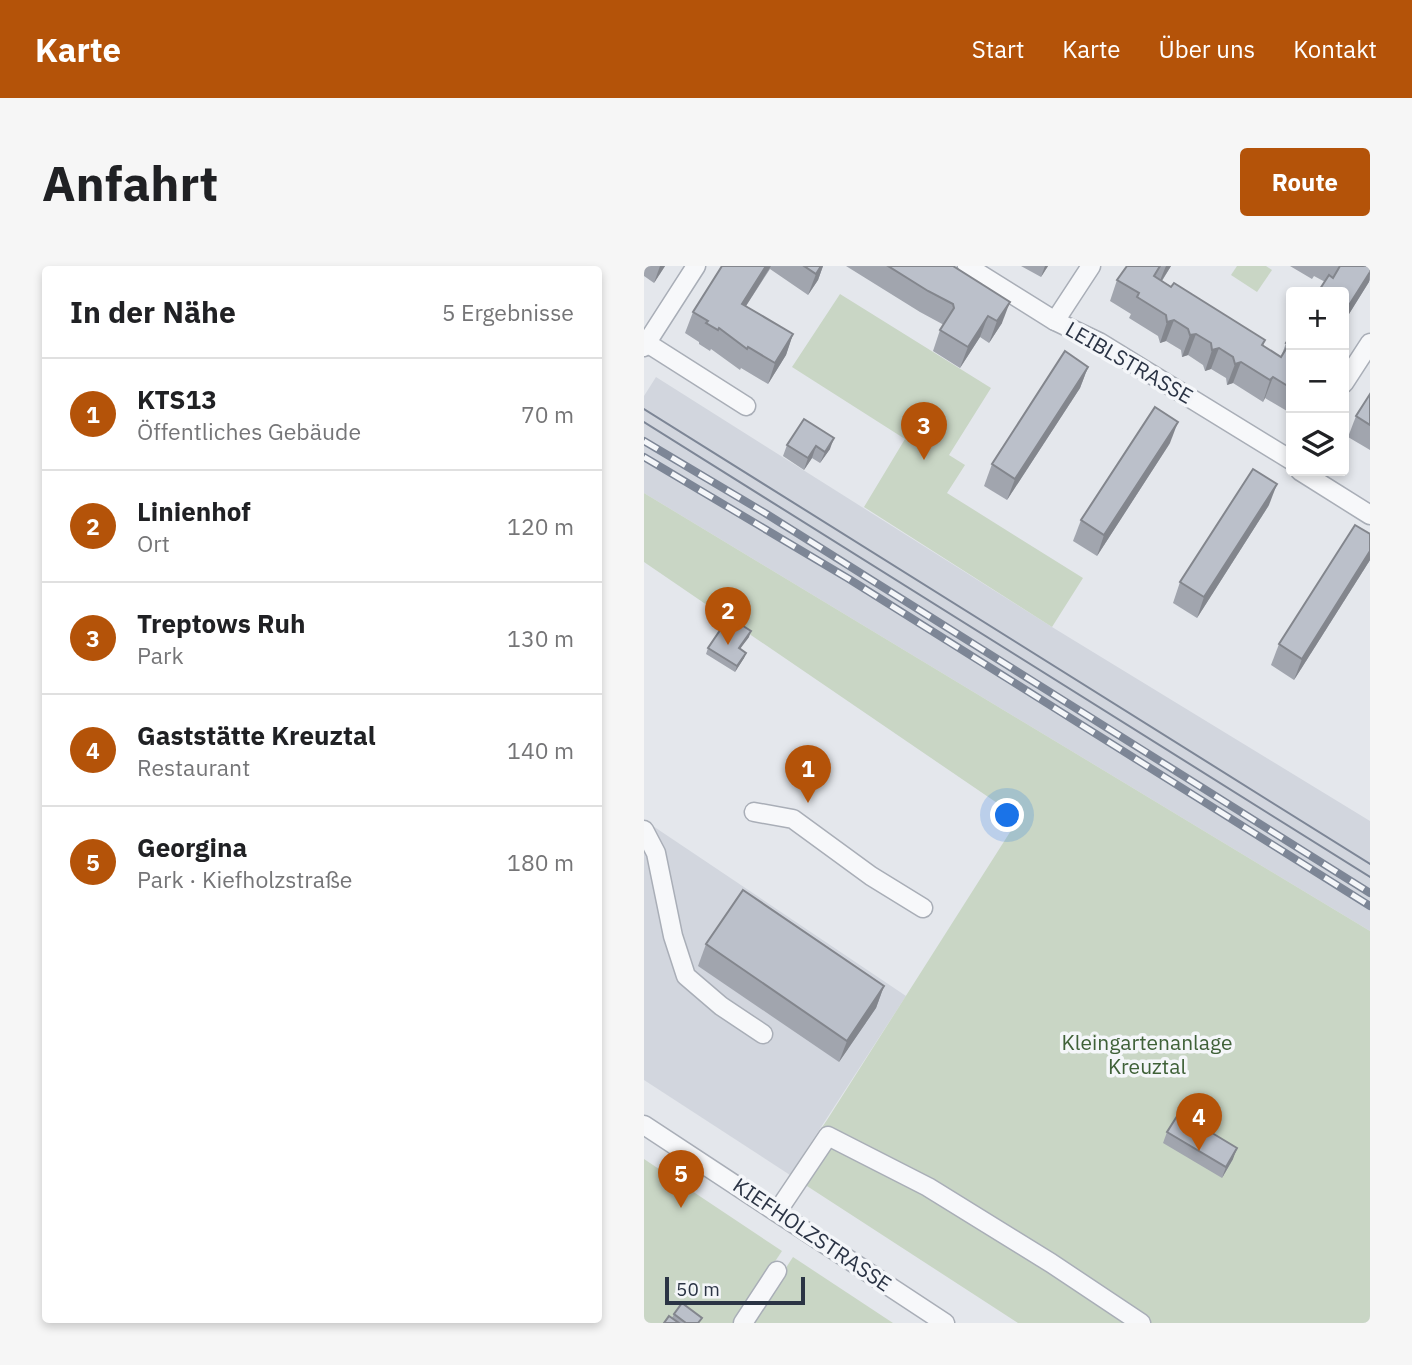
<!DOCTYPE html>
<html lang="de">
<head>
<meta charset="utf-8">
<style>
  body { margin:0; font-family:"IBM Plex Sans",sans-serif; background:#f6f6f6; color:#202124 }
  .controls { position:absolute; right:21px; top:21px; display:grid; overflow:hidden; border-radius:7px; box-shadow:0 4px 10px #0003 }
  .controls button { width:63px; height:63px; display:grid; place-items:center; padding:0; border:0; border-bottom:2px solid #e0e0e0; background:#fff; color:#202124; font:35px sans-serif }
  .scale { position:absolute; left:21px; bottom:18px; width:140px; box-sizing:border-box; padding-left:7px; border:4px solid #2b3445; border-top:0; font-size:19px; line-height:24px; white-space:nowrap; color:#2b3445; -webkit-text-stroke:5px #f4f6f9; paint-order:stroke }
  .you { position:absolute; left:364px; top:550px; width:24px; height:24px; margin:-18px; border:5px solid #fff; border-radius:50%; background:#1a73e8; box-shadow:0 0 0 10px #1a73e833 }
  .badge { display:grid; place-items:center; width:46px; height:46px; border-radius:50%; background:#b45309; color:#fff; font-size:23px; font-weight:700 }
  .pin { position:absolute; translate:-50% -58px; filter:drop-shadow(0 2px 4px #0008) }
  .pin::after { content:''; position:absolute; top:37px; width:24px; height:21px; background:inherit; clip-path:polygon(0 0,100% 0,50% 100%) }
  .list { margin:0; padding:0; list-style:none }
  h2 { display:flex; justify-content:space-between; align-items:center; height:91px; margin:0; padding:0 28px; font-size:30px }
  h2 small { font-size:23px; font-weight:400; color:#757577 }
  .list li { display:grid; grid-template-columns:46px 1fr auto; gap:21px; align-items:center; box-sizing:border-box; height:112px; padding:0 28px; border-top:2px solid #e0e0e0 }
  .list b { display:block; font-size:26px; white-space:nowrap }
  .list p { margin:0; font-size:23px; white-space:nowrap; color:#757577 }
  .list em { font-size:23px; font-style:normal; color:#757577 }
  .icon { flex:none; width:38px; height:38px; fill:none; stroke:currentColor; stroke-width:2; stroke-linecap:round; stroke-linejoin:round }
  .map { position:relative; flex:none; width:726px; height:1057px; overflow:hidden; border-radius:7px }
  header { display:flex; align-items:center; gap:42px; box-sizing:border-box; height:98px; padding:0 35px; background:#b45309; color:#fff }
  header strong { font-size:33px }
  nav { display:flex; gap:38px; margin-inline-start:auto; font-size:24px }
  .intro { display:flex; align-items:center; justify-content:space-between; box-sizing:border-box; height:168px; padding:0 42px }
  h1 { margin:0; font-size:49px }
  .button { padding:18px 32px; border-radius:7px; background:#b45309; color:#fff; font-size:24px; font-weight:700 }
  main { display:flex; gap:42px; padding:0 42px }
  aside { flex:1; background:#fff; border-radius:7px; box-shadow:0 4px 10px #0003 }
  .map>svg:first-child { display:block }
  .built { fill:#d2d6de }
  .green { fill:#c9d6c5 }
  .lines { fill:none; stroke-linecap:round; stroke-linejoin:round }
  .minor-casing { stroke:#a9aeb7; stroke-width:21 }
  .minor { stroke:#f7f8fa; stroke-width:18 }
  .tram { stroke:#7d8696; stroke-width:2 }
  .rail-casing { stroke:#7d8696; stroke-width:8 }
  .rail { stroke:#f4f6f9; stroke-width:5; stroke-dasharray:16; stroke-linecap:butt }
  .wall { fill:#a1a5ae }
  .shaded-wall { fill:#83868d }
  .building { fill:#bbc0ca; stroke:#83868d; stroke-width:2 }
  .labels { text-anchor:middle; stroke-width:7; stroke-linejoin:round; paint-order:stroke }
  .street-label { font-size:21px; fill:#2b3445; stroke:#f4f6f9 }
  .park-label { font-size:21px; fill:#3f6138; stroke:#f4f6f9 }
</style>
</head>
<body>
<header>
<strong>Karte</strong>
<nav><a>Start</a><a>Karte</a><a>Über uns</a><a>Kontakt</a></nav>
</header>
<div class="intro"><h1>Anfahrt</h1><a class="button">Route</a></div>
<main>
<aside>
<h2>In der Nähe<small>5 Ergebnisse</small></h2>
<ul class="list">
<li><span class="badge">1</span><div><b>KTS13</b><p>Öffentliches Gebäude</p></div><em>70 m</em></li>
<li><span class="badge">2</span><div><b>Linienhof</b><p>Ort</p></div><em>120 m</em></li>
<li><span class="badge">3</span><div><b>Treptows Ruh</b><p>Park</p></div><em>130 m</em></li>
<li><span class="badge">4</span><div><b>Gaststätte Kreuztal</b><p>Restaurant</p></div><em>140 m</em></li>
<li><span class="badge">5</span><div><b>Georgina</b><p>Park · Kiefholzstraße</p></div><em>180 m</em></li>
</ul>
</aside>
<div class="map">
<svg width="726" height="1057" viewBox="0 0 726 1057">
  <rect width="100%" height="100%" fill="#e4e7ec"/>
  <g class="built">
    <path d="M 12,111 L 408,361 L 726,555 L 726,665 L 0,227 L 0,130 Z"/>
    <path d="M 0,554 L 262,730 L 146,909 L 0,814 Z"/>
  </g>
  <g class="green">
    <path d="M 593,0 L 622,0 L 628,4 L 613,26 L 587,9 Z"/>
    <path d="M 196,28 L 347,122 L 305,189 L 321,199 L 303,227 L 439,312 L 408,361 L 220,241 L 261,173 L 148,101 Z"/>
    <path d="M 0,227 L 726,665 L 726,1057 L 374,1057 L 146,909 L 183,854 L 375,552 L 0,296 Z"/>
    <path d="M 0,893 L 138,985 L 90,1057 L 0,1057 Z"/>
    <path d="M 149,991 L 249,1057 L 106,1057 Z"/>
  </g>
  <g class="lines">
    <g class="minor-casing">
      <g id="minor">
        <path d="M 323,0 L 411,55 L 455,76 L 647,194"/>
        <path d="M 411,55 L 447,0"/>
        <path d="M 3,77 L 102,140"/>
        <path d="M 0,81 L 52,0"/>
        <path d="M 700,117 L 726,77"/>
        <path d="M 656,205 L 726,249"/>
        <path d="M 110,546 L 149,553 L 227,610 L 279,642"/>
        <path d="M 0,564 L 12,587 L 29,670 L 42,710 L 77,740 L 119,768"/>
        <path d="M 0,859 L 301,1057"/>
        <path d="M 133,946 L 184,870 L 284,921 L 407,997 L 497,1057"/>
        <path d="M 99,1057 L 133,1005"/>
      </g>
    </g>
    <use href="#minor" class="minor"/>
    <g class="tram">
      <path d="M 0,143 L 726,598"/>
      <path d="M 0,156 L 726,611"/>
    </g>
    <g class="rail-casing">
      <g id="rail">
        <path d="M 0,175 L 121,247 L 726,627"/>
        <path d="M 0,191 L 205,313 L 726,640"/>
      </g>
    </g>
    <use href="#rail" class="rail"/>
  </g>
  <g class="wall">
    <path d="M 0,0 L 21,0 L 10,17 L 0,10 Z"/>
    <path d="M 78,0 L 179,0 L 174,14 L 164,29 L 126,3 L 102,40 L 149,68 L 142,89 L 124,118 L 97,102 L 96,104 L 67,83 L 66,85 L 55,78 L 55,76 L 41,67 L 49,46 Z"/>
    <path d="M 202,0 L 309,0 L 358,57 L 345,77 L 336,71 L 316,102 L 289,85 L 296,64 L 300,59 L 276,46 Z"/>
    <path d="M 377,0 L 404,0 L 397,11 Z"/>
    <path d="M 483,0 L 527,0 L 518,15 L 621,74 L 619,80 L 637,91 L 642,77 L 647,69 L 647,138 L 643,145 L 621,132 L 619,136 L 589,117 L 583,119 L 582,112 L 567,103 L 561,105 L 559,99 L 544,89 L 538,91 L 537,84 L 522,75 L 516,77 L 514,70 L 485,52 L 487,48 L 466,35 L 473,14 Z"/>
    <path d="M 646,0 L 726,0 L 726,14 L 700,56 L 700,26 L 670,10 L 668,13 Z"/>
    <path d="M 444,101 L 436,122 L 363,234 L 340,220 L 348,198 Z"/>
    <path d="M 726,128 L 726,184 L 704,171 L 712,150 Z"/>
    <path d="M 160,153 L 186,183 L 176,197 L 168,192 L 160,204 L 139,190 L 143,179 Z"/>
    <path d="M 526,177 L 453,290 L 429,275 L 437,254 Z"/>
    <path d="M 625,239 L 553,352 L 529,337 L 536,316 Z"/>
    <path d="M 726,268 L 726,294 L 650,414 L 627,399 L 635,378 Z"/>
    <path d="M 105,371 L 96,382 L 102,387 L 100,392 L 91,406 L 62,388 L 64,382 Z"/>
    <path d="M 62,678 L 240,720 L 232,742 L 195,796 L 54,700 Z"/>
    <path d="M 523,866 L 589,893 L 578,912 L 519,877 Z"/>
    <path d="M 30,1048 L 56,1057 L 20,1057 L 28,1052 Z"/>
  </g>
  <g class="shaded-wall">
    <path d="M 16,0 L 21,0 L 10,17 Z"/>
    <path d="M 122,0 L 127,0 L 90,59 L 98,38 Z"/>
    <path d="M 177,0 L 179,0 L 174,14 L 164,29 L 172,8 Z"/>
    <path d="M 401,0 L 404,0 L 397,11 Z"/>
    <path d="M 522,0 L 527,0 L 513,22 Z"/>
    <path d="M 726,6 L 725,16 L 700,56 L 700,47 Z"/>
    <path d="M 366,36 L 358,57 L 345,77 L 353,55 Z"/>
    <path d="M 344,50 L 336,71 L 316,102 L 324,81 Z"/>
    <path d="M 530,54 L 522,75 L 516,77 L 523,56 Z"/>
    <path d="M 149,68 L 142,89 L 124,118 L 131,97 Z"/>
    <path d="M 552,68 L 544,89 L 538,91 L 546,69 Z"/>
    <path d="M 575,82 L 567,103 L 561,105 L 568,84 Z"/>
    <path d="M 597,96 L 589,117 L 583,119 L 591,98 Z"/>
    <path d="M 444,101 L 436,122 L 363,234 L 371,213 Z"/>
    <path d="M 629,111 L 621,132 L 619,136 L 626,114 Z"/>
    <path d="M 534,156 L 526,177 L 453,290 L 460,269 Z"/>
    <path d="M 190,172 L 186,183 L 176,197 L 181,186 Z"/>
    <path d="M 172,180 L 168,192 L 160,204 L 164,192 Z"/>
    <path d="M 633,218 L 625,239 L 553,352 L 560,331 Z"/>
    <path d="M 726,285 L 726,294 L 650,414 L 658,393 Z"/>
    <path d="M 107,365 L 105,371 L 93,387 L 95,382 Z"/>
    <path d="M 102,387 L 100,392 L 91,406 L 93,400 Z"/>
    <path d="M 240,720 L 232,742 L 195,796 L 203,775 Z"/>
    <path d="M 593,882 L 589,893 L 578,912 L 582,901 Z"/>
  </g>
  <g class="building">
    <path d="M 78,0 L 122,0 L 98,38 L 149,68 L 131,97 L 104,81 L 103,83 L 75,62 L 74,64 L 62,57 L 64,55 L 49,46 Z"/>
    <path d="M 160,0 L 177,0 L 172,8 Z"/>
    <path d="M 244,0 L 309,0 L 366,36 L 353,55 L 344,50 L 324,81 L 296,64 L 310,42 L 309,38 L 284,25 Z"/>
    <path d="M 483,0 L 516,0 L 510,10 L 527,21 L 530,17 L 621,74 L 618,79 L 637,91 L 645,78 L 642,77 L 647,69 L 647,122 L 629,111 L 626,114 L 597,96 L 591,98 L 589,91 L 575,82 L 568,84 L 567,77 L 552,68 L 546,69 L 544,63 L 530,54 L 523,56 L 522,49 L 493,31 L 495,27 L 473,14 Z"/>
    <path d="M 696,0 L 726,0 L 726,6 L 700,47 L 700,26 L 674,26 L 685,9 L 689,12 Z"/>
    <path d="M 421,85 L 444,101 L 371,213 L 348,198 Z"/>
    <path d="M 726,128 L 726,159 L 712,150 Z"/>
    <path d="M 511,141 L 534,156 L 460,269 L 437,254 Z"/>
    <path d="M 160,153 L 190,172 L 181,186 L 172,180 L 164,192 L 143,179 Z"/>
    <path d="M 609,203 L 633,218 L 560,331 L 536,316 Z"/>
    <path d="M 711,259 L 726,268 L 726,285 L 658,393 L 635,378 Z"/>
    <path d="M 85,351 L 107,365 L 95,382 L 102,387 L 93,400 L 64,382 Z"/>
    <path d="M 99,624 L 240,720 L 203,775 L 62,678 Z"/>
    <path d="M 535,847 L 593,882 L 582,901 L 523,866 Z"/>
    <path d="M 38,1037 L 58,1052 L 54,1057 L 42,1057 L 30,1048 Z"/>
    <path d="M 25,1050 L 35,1057 L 20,1057 Z"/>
  </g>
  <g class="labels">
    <g class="street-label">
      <text transform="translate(485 97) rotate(30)" y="7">LEIBLSTRASSE</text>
      <text transform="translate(168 969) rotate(34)" y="7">KIEFHOLZSTRASSE</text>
    </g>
    <g class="park-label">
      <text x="503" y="784">Kleingartenanlage<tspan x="503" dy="24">Kreuztal</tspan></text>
    </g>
  </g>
</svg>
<div class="controls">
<button>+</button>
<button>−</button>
<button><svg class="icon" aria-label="layers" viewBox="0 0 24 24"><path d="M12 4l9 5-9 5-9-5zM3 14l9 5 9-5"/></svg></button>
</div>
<div class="scale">50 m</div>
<div class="you"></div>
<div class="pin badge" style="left:164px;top:537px">1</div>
<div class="pin badge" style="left:84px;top:379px">2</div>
<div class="pin badge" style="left:280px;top:194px">3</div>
<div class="pin badge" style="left:555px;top:885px">4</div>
<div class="pin badge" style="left:37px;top:942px">5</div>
</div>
</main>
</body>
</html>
